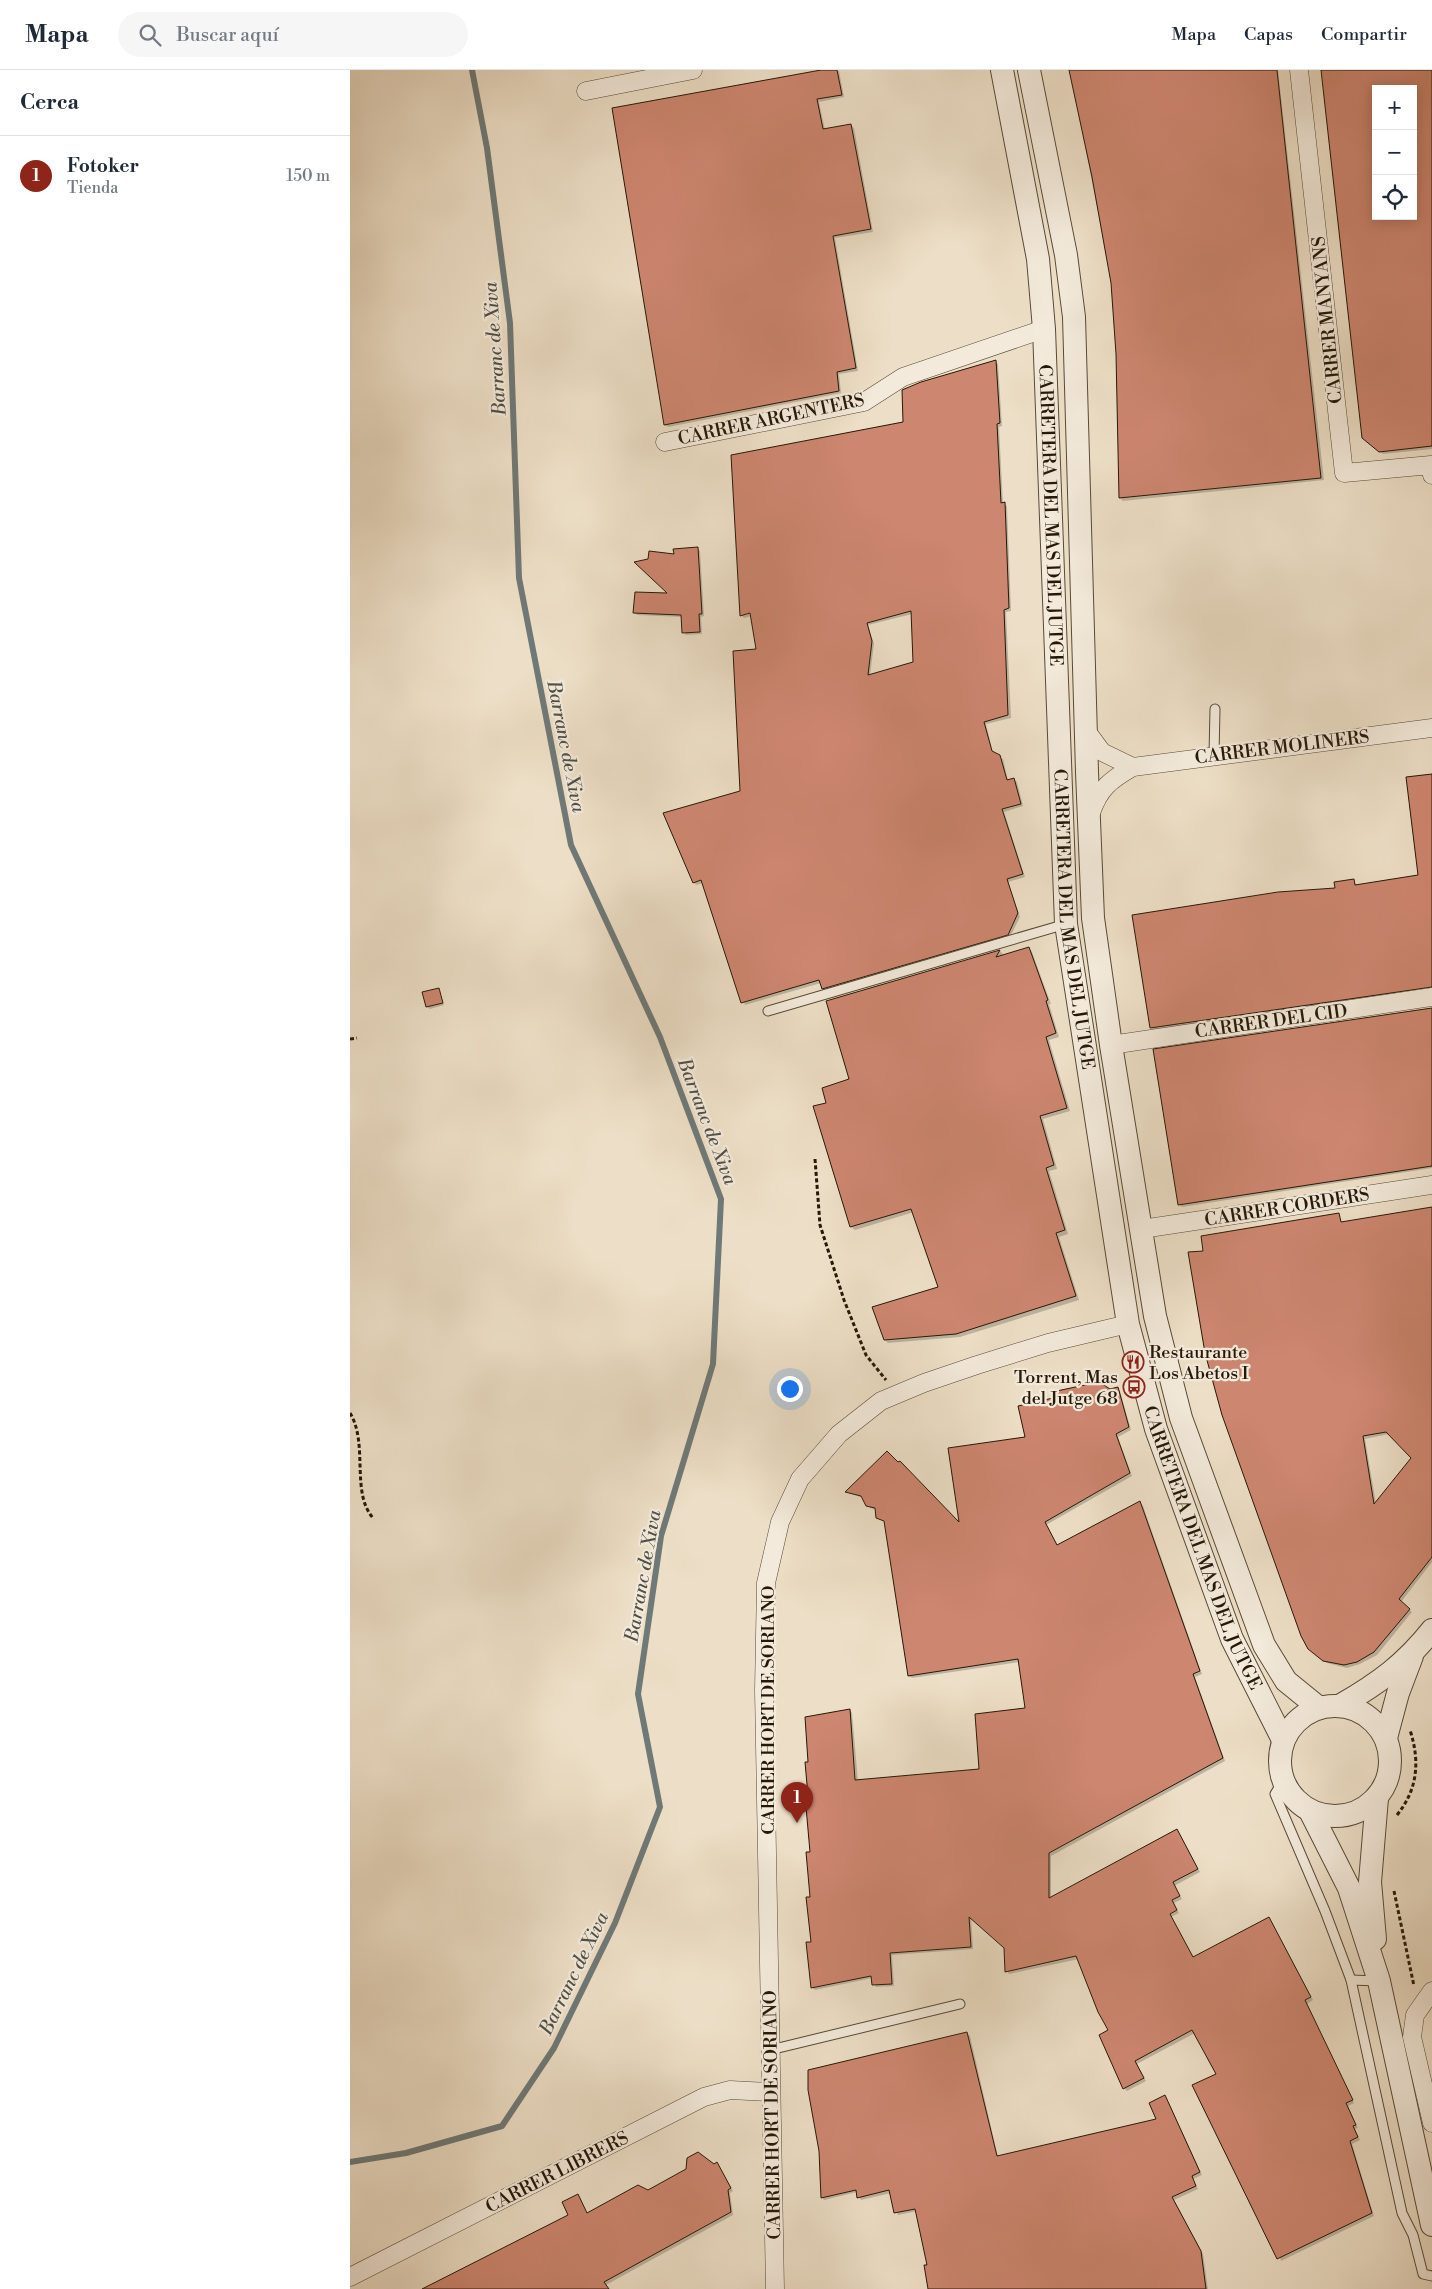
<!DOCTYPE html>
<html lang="es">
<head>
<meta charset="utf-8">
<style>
  body { margin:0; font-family:"Libre Bodoni",serif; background:#f6f6f7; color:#1f2937 }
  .controls { position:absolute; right:15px; top:15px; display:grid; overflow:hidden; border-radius:0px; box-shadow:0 2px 12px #0003 }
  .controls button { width:45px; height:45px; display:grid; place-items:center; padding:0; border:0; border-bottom:1px solid #e0e1e3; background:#fff; color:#1f2937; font:25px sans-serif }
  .you { position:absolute; left:439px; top:1318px; width:18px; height:18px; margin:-12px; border:4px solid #fff; border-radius:50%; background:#1a73e8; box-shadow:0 0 0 8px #1a73e833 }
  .badge { display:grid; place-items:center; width:32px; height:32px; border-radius:50%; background:#8f2418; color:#fff; font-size:16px; font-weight:700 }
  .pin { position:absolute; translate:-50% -41px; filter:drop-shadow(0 1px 2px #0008) }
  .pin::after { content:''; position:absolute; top:26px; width:18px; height:15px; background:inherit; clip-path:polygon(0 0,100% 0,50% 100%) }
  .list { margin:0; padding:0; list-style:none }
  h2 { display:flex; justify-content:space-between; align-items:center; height:65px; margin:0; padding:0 20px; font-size:21px }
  h2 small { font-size:16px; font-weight:400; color:#747a83 }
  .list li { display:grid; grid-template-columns:32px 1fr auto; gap:15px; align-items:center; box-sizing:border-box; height:80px; padding:0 20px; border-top:1px solid #e0e1e3 }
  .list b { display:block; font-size:19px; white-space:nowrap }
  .list p { margin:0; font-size:16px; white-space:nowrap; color:#747a83 }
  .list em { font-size:16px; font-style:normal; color:#747a83 }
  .icon { flex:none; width:28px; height:28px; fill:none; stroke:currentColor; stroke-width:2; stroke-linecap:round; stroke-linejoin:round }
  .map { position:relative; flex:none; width:1082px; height:2219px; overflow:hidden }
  header { display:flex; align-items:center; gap:30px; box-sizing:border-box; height:70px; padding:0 25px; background:#fff; border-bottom:1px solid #e0e1e3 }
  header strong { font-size:24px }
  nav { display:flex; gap:28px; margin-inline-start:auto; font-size:18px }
  .search { width:350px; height:45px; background:#f6f6f7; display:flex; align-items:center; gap:12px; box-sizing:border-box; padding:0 18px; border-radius:28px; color:#747a83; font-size:19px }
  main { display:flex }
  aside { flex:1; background:#fff }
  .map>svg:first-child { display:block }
  .shadow { fill:#0003; fill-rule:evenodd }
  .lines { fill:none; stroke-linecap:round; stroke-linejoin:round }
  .stream { stroke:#6f7977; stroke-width:6 }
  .building { fill:#cd8670; stroke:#251807; fill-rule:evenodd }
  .service-casing { stroke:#574a37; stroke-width:11 }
  .minor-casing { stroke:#574a37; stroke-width:19 }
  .tertiary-casing { stroke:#574a37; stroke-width:24 }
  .path { stroke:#251807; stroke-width:3; stroke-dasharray:4 2.5; stroke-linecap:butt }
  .service { stroke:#f3eadb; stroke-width:9 }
  .minor { stroke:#f3eadb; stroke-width:18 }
  .tertiary { stroke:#f3eadb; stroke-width:22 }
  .labels { text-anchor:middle; stroke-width:4.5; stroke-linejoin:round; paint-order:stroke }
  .street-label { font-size:18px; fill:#251807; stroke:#f3eadb }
  .poi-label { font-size:18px; fill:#251807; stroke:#f3eadb; text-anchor:start }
  .water-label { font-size:19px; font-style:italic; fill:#505048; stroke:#f3eadb }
</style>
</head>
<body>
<header>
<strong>Mapa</strong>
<div class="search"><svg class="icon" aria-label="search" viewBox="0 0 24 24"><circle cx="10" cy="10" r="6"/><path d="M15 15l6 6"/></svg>Buscar aquí</div>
<nav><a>Mapa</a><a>Capas</a><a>Compartir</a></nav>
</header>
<main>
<aside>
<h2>Cerca<small></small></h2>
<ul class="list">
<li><span class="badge">1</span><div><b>Fotoker</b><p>Tienda</p></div><em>150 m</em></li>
</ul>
</aside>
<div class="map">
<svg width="1082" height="2219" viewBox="0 0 1082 2219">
  <rect width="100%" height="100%" fill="#eddfc7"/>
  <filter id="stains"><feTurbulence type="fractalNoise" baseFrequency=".004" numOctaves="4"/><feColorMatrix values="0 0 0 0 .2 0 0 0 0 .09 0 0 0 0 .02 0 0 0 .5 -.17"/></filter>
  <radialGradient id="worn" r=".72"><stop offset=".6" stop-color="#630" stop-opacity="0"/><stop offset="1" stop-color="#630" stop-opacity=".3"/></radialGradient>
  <g class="shadow">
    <path d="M 478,0 L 489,1 L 494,27 L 469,32 L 475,60 L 501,55 L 504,58 L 523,162 L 485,168 L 508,301 L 489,304 L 491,323 L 318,357 L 315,355 Z"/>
    <path d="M 720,0 L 928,0 L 974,410 L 773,431 L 770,428 L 767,284 L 762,213 Z"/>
    <path d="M 973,0 L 1082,0 L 1082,379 L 1033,384 L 1017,371 ZM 1026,19 L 1063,19 L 1063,146 L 1026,146 Z"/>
    <path d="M 646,292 L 648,294 L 652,356 L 649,357 L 653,434 L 657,436 L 661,541 L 656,542 L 661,648 L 636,654 L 643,683 L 653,689 L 658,710 L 664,709 L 667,712 L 673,736 L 654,742 L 675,807 L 658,812 L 670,847 L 660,867 L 476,921 L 471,913 L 395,935 L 353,813 L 346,815 L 344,812 L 391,722 L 408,580 L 402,546 L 394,548 L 391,545 L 554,353 ZM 562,544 L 564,593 L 520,605 L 524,574 L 518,555 Z"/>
    <path d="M 348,479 L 350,481 L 354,546 L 351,547 L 352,564 L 336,565 L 334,562 L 333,547 L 287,545 L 285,542 L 320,525 L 325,485 Z"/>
    <path d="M 1069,806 L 1082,914 L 1043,920 L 1044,925 L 804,961 L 801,958 L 987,819 L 1003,810 L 1007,816 Z"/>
    <path d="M 679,878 L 682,882 L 701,934 L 699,934 L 709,967 L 699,970 L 720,1041 L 693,1049 L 707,1099 L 699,1101 L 718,1164 L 709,1167 L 729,1230 L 610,1267 L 538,1273 L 535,1270 L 590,1218 L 564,1142 L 505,1160 L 501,1157 L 478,1033 L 501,1010 L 477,932 L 650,881 L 653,884 L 652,887 Z"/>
    <path d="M 88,919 L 94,935 L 80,939 L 77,937 Z"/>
    <path d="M 1082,942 L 1082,1098 L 832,1137 L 829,1135 Z"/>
    <path d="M 1082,1138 L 1082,1492 L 1051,1532 L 1062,1542 L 1027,1585 L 1010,1594 L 997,1598 L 977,1593 L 962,1582 L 854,1182 L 989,1144 L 992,1153 ZM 1039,1364 L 1062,1387 L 1026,1434 L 1015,1369 Z"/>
    <path d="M 767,1318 L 770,1321 L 781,1360 L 768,1367 L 782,1406 L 696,1455 L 708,1476 L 790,1433 L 793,1436 L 852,1604 L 845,1607 L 875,1691 L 701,1786 L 701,1829 L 829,1764 L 850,1802 L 824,1816 L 832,1829 L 824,1833 L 829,1843 L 821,1847 L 844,1888 L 921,1851 L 963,1930 L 957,1934 L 1004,2033 L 998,2036 L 1008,2058 L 1005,2059 L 1010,2070 L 1002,2074 L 1024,2146 L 931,2191 L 867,2005 L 845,1963 L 787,1994 L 796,2011 L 777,2021 L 774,2018 L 760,1961 L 729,1889 L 659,1904 L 657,1901 L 656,1878 L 621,1847 L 623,1879 L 542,1885 L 544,1916 L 526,1917 L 522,1908 L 465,1920 L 462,1917 L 460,1693 L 500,1640 L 502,1643 L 508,1711 L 631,1700 L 677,1639 L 670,1592 L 562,1608 L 559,1606 L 535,1452 L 528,1447 L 526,1440 L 520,1438 L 513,1428 L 496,1422 L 537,1383 L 611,1455 L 676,1368 L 760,1320 Z"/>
    <path d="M 617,1963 L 620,1966 L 648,2087 L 808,2050 L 815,2027 L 817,2029 L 852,2105 L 843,2109 L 848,2119 L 824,2130 L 853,2184 L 858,2219 L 579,2219 L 578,2196 L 567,2141 L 548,2145 L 541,2123 L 511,2130 L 507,2122 L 474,2130 L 472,2127 Z"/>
    <path d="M 367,2094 L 383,2121 L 380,2123 L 383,2145 L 256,2215 L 258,2219 L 72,2219 L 220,2145 L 227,2125 L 238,2144 Z"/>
  </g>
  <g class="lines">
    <path class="stream" d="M 0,2092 L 56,2083 L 152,2056 L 204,1978 L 265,1853 L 310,1737 L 288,1624 L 311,1466 L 363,1294 L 371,1129 L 310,967 L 221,775 L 169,508 L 160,253 L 137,78 L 122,0"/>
  </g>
  <g class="building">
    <path d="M 471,0 L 487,0 L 492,25 L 467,29 L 473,59 L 501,54 L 521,159 L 483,166 L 506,298 L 487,302 L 489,321 L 314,355 L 262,38 Z"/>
    <path d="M 719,0 L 927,0 L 971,408 L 769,428 L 766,284 L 761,213 L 742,107 Z"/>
    <path d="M 971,0 L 1082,0 L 1082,376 L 1029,382 L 1012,368 ZM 1026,19 L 1063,19 L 1063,146 L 1026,146 Z"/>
    <path d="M 646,290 L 650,353 L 647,354 L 651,433 L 655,432 L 659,538 L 654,540 L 658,645 L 634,652 L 642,681 L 650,685 L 657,710 L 664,708 L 671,734 L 652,739 L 673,804 L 657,809 L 668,843 L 658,865 L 472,919 L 469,910 L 391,933 L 351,810 L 343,813 L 313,743 L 390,721 L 383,581 L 406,579 L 400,543 L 390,546 L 381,385 L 553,352 L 552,320 L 571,312 ZM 561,541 L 563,592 L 518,605 L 522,571 L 517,553 Z"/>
    <path d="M 348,477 L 352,544 L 349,544 L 350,562 L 332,563 L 331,545 L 283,543 L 285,522 L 317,523 L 284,492 L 298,489 L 299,481 L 324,484 L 323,479 Z"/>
    <path d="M 1082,704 L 1082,917 L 800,958 L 782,845 L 928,822 L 985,818 L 984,812 L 1004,809 L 1005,815 L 1068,805 L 1056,707 Z"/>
    <path d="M 679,877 L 698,930 L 696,931 L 706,963 L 696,967 L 717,1038 L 690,1046 L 704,1095 L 696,1098 L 715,1160 L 706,1163 L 726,1226 L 606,1264 L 534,1270 L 522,1237 L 588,1217 L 561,1139 L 500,1157 L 463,1036 L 476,1033 L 472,1018 L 499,1009 L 476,931 L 650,880 L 646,887 Z"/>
    <path d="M 89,918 L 93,933 L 76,937 L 72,922 Z"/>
    <path d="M 1082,938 L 1082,1096 L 828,1135 L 803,979 Z"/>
    <path d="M 1082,1137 L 1082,1487 L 1049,1529 L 1060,1539 L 1024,1582 L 1007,1592 L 994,1595 L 973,1591 L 958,1579 L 951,1566 L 872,1345 L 855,1283 L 838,1182 L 853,1181 L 851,1166 L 989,1143 L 991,1152 ZM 1036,1362 L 1061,1388 L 1024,1434 L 1013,1366 Z"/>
    <path d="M 749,1312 L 760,1319 L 768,1317 L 779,1357 L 766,1364 L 780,1403 L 695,1452 L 707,1475 L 790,1431 L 850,1601 L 843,1604 L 873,1688 L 699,1783 L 699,1828 L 827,1759 L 848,1799 L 823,1812 L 830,1826 L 822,1830 L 827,1840 L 820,1844 L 843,1887 L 919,1847 L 961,1927 L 955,1930 L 1003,2030 L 996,2033 L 1006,2055 L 1003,2056 L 1008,2067 L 1000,2071 L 1022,2143 L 927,2189 L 842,2015 L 866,2004 L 842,1960 L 785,1991 L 794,2008 L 773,2019 L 749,1965 L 758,1960 L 748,1942 L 726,1886 L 655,1902 L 654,1878 L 619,1847 L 621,1877 L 540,1883 L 542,1914 L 522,1915 L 521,1906 L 461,1918 L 456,1872 L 461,1872 L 456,1827 L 460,1827 L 456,1782 L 460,1782 L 456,1737 L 459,1737 L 455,1692 L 458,1692 L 455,1647 L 500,1639 L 505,1710 L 629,1699 L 625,1644 L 675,1638 L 668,1589 L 558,1606 L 534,1451 L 526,1448 L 525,1438 L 516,1436 L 511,1426 L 495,1422 L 537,1381 L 548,1392 L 550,1391 L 609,1452 L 598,1378 L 675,1367 L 668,1336 L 703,1328 L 702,1322 Z"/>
    <path d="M 617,1962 L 647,2086 L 806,2049 L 799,2033 L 815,2025 L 850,2102 L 842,2106 L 846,2116 L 822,2127 L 851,2181 L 856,2219 L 578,2219 L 574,2195 L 577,2195 L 565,2139 L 544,2143 L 539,2120 L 507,2128 L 506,2120 L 471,2128 L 469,2081 L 458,2020 L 458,2000 Z"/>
    <path d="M 348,2082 L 364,2094 L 367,2092 L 381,2118 L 378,2120 L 381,2142 L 254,2212 L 259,2219 L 72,2219 L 218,2145 L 212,2132 L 228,2124 L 237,2143 L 288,2115 L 298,2120 L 336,2099 L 337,2088 Z"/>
  </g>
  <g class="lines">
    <g class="service-casing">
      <g id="service">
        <path d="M 864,686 L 865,639"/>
        <path d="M 418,941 L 716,854"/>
        <path d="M 933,1711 L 925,1724 L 975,1841 L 1001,1910 L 1052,2143 L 1063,2165 L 1073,2204 L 1082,2206"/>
        <path d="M 1001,1910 L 1028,1911"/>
        <path d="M 420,1980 L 610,1934"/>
      </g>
    </g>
    <g class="minor-casing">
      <g id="minor">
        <path d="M 949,0 L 994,403 L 1081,395 L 1082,405"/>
        <path d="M 236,21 L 343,0"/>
        <path d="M 315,372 L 514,332 L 553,307 L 694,259"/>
        <path d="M 735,659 L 752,682 L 783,697"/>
        <path d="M 741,743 C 749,719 760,710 783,697 L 1082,658"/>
        <path d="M 761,975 L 1082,927"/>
        <path d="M 792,1159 L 1082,1115"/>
        <path d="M 1082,1921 L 1065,1945 L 1062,1967 L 1082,2053"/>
        <path d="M 0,2207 L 354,2027 L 380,2020 L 420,2022"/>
        <path d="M 425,2219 L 414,1620 L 416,1513 L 430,1452 L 450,1409 L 489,1364 L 531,1331 L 574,1313 L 627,1295 L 698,1273 L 778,1254"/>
      </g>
    </g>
    <g class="tertiary-casing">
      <g id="tertiary">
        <path id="s1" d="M 652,0 L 688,189 L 694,259 L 716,854 L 778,1254 L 806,1359 L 882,1569 L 933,1670"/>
        <path d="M 679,0 L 716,185 L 724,247 L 737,702 L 743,848 L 761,975 L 805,1246 L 831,1348 L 914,1575 L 936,1611 L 968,1637"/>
        <path d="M 991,1635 C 1029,1613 1055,1594 1082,1560"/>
        <circle cx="985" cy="1691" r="55"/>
        <path d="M 1036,1668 L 1048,1623 L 1062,1586"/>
        <path d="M 960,1741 L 999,1818 L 1029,1911 L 1082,2155"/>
        <path d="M 1025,1869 L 1020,1812 L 1027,1728"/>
      </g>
    </g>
    <g class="path">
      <path d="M 0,969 L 7,968"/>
      <path d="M 465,1089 L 470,1155 L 494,1230 L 516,1285 L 536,1310"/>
      <path d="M 0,1343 C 19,1374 0,1424 24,1449"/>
      <path d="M 1047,1745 C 1068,1719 1070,1691 1060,1660"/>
      <path d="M 1044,1821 L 1064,1916"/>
    </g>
    <use href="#service" class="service"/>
    <use href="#minor" class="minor"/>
    <use href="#tertiary" class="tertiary"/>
  </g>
  <defs>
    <g id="restaurant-ring" transform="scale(1.125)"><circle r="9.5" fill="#f3eadb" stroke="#8f2418" stroke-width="1.5"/><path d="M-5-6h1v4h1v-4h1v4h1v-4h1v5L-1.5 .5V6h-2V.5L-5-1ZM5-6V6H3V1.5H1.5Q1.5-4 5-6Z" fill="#8f2418"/></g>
    <g id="bus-ring" transform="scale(1.125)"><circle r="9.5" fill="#f3eadb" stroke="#8f2418" stroke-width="1.5"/><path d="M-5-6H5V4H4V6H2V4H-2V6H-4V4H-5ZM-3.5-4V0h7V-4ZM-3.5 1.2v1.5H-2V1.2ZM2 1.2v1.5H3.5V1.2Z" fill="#8f2418"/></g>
  </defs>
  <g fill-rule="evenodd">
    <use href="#restaurant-ring" x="783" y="1292"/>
    <use href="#bus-ring" x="784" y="1317"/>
  </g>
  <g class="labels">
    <g class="street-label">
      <text transform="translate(977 250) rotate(-96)" y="6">CARRER MANYANS</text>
      <text transform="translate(421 349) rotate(-12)" y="6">CARRER ARGENTERS</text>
      <text dy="6" stroke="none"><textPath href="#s1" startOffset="449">CARRETERA DEL MAS DEL JUTGE</textPath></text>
      <text transform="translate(932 677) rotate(-7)" y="6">CARRER MOLINERS</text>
      <text dy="6" stroke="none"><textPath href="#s1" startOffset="854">CARRETERA DEL MAS DEL JUTGE</textPath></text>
      <text transform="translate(921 951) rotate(-8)" y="6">CARRER DEL CID</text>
      <text transform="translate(937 1137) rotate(-9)" y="6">CARRER CORDERS</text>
      <text dy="6" stroke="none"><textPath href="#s1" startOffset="1499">CARRETERA DEL MAS DEL JUTGE</textPath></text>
      <text transform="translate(418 1640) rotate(-90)" y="6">CARRER HORT DE SORIANO</text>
      <text transform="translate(422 2045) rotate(-91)" y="6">CARRER HORT DE SORIANO</text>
      <text transform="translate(207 2102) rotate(-27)" y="6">CARRER LIBRERS</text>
    </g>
    <g class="poi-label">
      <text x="799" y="1288">Restaurante<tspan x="799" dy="21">Los Abetos I</tspan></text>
      <text x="768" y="1313" text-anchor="end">Torrent, Mas<tspan x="768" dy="21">del Jutge 68</tspan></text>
    </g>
    <g class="water-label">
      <text transform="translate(144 279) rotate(-94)" y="7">Barranc de Xiva</text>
      <text transform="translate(217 676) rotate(79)" y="7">Barranc de Xiva</text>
      <text transform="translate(358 1051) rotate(69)" y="7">Barranc de Xiva</text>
      <text transform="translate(292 1506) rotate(-80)" y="7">Barranc de Xiva</text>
      <text transform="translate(223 1903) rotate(-64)" y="7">Barranc de Xiva</text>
    </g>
  </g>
  <rect width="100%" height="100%" filter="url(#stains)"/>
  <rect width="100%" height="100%" fill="url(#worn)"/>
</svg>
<div class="controls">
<button>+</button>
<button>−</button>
<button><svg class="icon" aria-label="locate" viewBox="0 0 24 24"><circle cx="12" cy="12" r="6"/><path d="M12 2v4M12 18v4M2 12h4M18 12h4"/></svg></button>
</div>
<div class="you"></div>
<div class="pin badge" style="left:447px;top:1753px">1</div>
</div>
</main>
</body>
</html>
